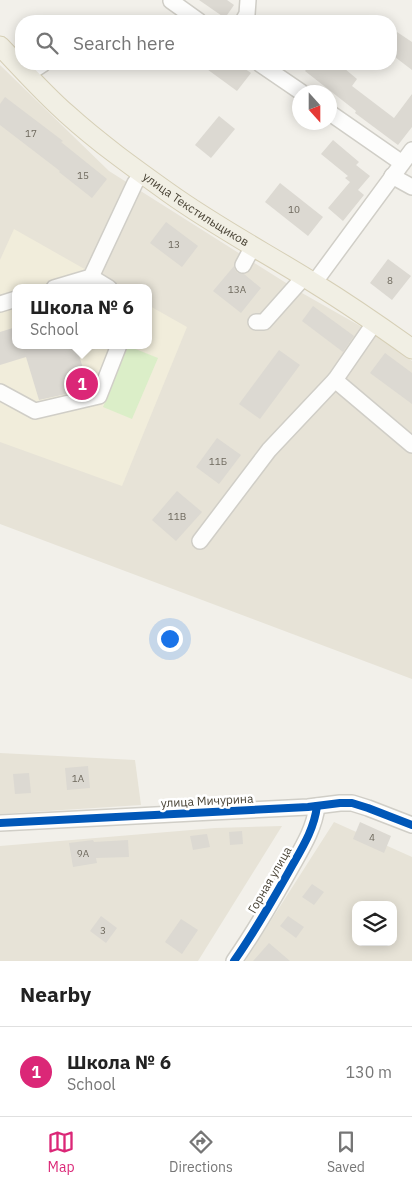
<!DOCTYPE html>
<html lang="en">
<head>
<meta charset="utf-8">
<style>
  body { margin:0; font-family:"IBM Plex Sans",sans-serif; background:#f6f6f6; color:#222 }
  .controls { position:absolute; right:15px; bottom:15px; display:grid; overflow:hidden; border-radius:10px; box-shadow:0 2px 12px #0003 }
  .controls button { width:45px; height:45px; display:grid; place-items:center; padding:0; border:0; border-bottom:1px solid #e0e0e0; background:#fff; color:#222; font:25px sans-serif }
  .compass { position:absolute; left:292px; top:85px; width:45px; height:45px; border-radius:50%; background:#fff; box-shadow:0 2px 12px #0003; rotate:159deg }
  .you { position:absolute; left:169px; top:638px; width:18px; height:18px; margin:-12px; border:4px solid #fff; border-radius:50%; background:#1a73e8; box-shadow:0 0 0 8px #1a73e833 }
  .badge { display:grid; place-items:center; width:32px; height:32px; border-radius:50%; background:#db2777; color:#fff; font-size:16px; font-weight:700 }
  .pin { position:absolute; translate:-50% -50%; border:2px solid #fff; box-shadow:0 1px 5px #0006 }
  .popup { position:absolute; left:12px; top:284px; width:140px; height:65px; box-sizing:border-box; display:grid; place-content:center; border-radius:10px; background:#fff; filter:drop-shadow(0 1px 4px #0005); font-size:16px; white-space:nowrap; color:#767676 }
  .popup b { font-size:19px; color:#222 }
  .popup::after { content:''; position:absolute; left:50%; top:100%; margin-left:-10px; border:10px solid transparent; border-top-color:#fff }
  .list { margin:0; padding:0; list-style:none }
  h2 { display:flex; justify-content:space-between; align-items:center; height:65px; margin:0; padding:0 20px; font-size:21px }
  h2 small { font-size:16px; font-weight:400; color:#767676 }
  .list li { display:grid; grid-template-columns:32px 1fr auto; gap:15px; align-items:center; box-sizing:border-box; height:90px; padding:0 20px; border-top:1px solid #e0e0e0 }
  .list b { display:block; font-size:19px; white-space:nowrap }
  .list p { margin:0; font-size:16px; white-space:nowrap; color:#767676 }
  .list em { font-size:16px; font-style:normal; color:#767676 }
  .icon { flex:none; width:28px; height:28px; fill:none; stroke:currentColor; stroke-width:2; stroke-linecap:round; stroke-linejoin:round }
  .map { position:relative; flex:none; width:412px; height:961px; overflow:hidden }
  .search { position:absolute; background:#fff; box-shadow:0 2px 12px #0003; left:15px; right:15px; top:15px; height:55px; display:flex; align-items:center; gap:12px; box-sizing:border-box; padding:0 18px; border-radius:20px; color:#767676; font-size:19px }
  .sheet { height:155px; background:#fff }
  nav { display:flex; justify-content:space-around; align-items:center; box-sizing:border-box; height:70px; border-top:1px solid #e0e0e0; background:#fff; font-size:14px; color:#767676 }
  nav a { display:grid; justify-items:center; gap:2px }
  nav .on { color:#db2777 }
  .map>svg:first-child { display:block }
  .residential { fill:#e7e3d7; fill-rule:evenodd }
  .education { fill:#f1eddb }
  .green { fill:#dbeec8 }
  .building { fill:#dcd9d2 }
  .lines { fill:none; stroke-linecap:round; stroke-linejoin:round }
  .minor-casing { stroke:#d0cec7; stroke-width:18 }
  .major-casing { stroke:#d6cfb6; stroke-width:21 }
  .minor { stroke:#fdfdfc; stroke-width:15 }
  .major { stroke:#f1efe4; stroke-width:19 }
  .cycleway-casing { stroke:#fff; stroke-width:11 }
  .cycleway { stroke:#0057b8; stroke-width:8 }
  .labels { text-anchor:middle; stroke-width:5; stroke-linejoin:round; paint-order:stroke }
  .number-label { font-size:10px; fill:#6e695d }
  .street-label { font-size:12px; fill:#494335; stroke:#fff }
</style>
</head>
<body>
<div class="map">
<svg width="412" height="961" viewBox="0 0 412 961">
  <rect width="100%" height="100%" fill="#f2f0ea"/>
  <g class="residential">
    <path d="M 0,65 L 109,171 L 302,293 L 383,339 L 412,361 L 412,679 L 0,524 ZM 16,288 L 148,288 L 148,345 L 16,345 Z"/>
    <path d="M 0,753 L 135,760 L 141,805 L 0,814 Z"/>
    <path d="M 334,822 L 412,857 L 412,961 L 245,961 ZM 356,905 L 393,905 L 393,942 L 356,942 Z"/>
    <path d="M 282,826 L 198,961 L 0,961 L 0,846 L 215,828 Z"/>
  </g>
  <path class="education" d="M 14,229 L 118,288 L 16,288 L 16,345 L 148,345 L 148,305 L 187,327 L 122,486 L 0,442 L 0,260 Z"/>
  <path class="green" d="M 128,346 L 158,358 L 132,419 L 103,407 Z"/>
  <g class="building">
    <path d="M 199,0 L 227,0 L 234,5 L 225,18 Z"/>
    <path d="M 397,32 L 412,42 L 412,70 L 391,54 L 391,41 Z"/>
    <path d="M 200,64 L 238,64 L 251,73 L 237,91 Z"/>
    <path d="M 311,64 L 339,64 L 357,79 L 352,86 L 394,118 L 412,94 L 412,127 L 398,145 L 355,113 L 356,111 L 305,71 Z"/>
    <path d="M 5,97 L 63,141 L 61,142 L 107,179 L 92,198 L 59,172 L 60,171 L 0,125 L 0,104 Z"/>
    <path d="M 219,116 L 235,129 L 211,158 L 195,145 Z"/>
    <path d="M 333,140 L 359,162 L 356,165 L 370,176 L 358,190 L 364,195 L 343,221 L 328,208 L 350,182 L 345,178 L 348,176 L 321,154 Z"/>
    <path d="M 280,183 L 323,217 L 308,236 L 265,202 Z"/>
    <path d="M 166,222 L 198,246 L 182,267 L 150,243 Z"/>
    <path d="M 388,259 L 411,276 L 392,300 L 370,283 Z"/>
    <path d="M 234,266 L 235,270 L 238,273 L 244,274 L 261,288 L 241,313 L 213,291 Z"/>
    <path d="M 313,306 L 354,336 L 343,352 L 302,321 Z"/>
    <path d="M 16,327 L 16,345 L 76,345 L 89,389 L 39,400 L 26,357 L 0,365 L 0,332 Z"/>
    <path d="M 279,350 L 300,365 L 260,419 L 239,404 Z"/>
    <path d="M 385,353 L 412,373 L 412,404 L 370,373 Z"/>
    <path d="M 217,438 L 241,455 L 219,484 L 196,467 Z"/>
    <path d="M 177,491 L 202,512 L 176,541 L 152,520 Z"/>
    <path d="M 88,766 L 90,788 L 67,790 L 65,768 Z"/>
    <path d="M 29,773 L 31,793 L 15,794 L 13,774 Z"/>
    <path d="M 360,822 L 391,836 L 384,853 L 353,839 Z"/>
    <path d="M 242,831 L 243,844 L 230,845 L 229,832 Z"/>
    <path d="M 207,834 L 210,847 L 193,850 L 190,836 Z"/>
    <path d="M 93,840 L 94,842 L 128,840 L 129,857 L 96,858 L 97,863 L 73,867 L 69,843 Z"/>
    <path d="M 312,884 L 324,892 L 314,905 L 302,897 Z"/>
    <path d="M 101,916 L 117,928 L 106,943 L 90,931 Z"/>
    <path d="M 288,916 L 304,927 L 296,938 L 280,926 Z"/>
    <path d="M 181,919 L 198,930 L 182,954 L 165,942 Z"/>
    <path d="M 269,943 L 290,961 L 253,961 Z"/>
  </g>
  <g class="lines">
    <g class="minor-casing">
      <g id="minor">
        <path d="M 171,1 L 199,21"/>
        <path d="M 243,21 L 247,14 L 248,0"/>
        <path d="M 260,64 L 301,92"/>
        <path d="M 26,75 L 43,64"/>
        <path d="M 330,113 L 402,163"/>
        <path d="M 392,176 L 412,187"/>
        <path d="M 243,265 L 253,246"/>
        <path d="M 91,277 L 109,288"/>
        <path d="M 314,283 L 412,150"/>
        <path d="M 54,288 L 91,277 L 135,183 L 142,174"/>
        <path d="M 0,304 L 16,299"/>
        <path d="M 256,322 L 264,322 L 304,277"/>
        <path d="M 375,322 L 335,380 L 412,445"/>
        <path d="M 0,392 L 35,411 L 99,396 L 119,345"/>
        <path d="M 200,541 L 269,450 L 335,380"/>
        <path d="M 0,823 L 308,807 L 340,803 L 352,803 L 368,808 L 412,825"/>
        <path d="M 234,961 C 254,933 271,903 288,873 C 300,851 314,831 317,806"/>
      </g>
    </g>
    <g class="major-casing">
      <g id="major">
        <path id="s1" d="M 0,46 C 22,69 43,93 67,114 C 99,143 134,168 169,193 C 215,226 266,253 314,283 C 348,304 380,326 412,349"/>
      </g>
    </g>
    <use href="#minor" class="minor"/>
    <use href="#major" class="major"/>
    <g class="cycleway-casing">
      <g id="cycleway">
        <path d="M 0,823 L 308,807 L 340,803 L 352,803 L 368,808 L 412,825"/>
        <path d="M 234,961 C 254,933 271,903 288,873 C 300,851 314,831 317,806"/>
      </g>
    </g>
    <use href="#cycleway" class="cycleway"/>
  </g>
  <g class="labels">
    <g class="number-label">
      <text x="31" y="137">17</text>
      <text x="83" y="179">15</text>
      <text x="294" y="213">10</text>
      <text x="174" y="248">13</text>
      <text x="390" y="284">8</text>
      <text x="237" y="293">13А</text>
      <text x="218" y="465">11Б</text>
      <text x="177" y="520">11В</text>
      <text x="78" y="782">1А</text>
      <text x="372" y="841">4</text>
      <text x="83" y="857">9А</text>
      <text x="103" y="934">3</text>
    </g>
    <g class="street-label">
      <text dy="4" stroke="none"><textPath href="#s1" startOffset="256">улица Текстильщиков</textPath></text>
      <text transform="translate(207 801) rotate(-3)" y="4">улица Мичурина</text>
      <text transform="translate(270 880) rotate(-60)" y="4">Горная улица</text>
    </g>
  </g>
</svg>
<div class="controls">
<button><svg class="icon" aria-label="layers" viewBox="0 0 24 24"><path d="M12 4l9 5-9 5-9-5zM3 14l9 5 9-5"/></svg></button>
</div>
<svg class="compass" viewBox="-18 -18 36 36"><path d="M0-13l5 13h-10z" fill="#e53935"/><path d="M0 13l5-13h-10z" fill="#767676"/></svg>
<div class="you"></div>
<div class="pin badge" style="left:82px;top:384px">1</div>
<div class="popup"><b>Школа № 6</b>School</div>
<div class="search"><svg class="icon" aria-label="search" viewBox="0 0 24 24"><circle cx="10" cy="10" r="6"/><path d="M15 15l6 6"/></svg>Search here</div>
</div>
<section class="sheet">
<h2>Nearby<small></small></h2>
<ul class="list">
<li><span class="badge">1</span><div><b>Школа № 6</b><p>School</p></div><em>130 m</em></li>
</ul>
</section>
<nav>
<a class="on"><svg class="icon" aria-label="map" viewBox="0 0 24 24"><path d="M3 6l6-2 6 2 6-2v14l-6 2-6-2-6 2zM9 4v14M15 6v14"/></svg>Map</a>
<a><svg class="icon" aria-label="directions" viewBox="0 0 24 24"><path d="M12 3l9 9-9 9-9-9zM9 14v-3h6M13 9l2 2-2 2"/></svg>Directions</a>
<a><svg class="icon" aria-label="saved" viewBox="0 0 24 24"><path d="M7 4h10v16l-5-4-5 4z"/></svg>Saved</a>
</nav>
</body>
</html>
